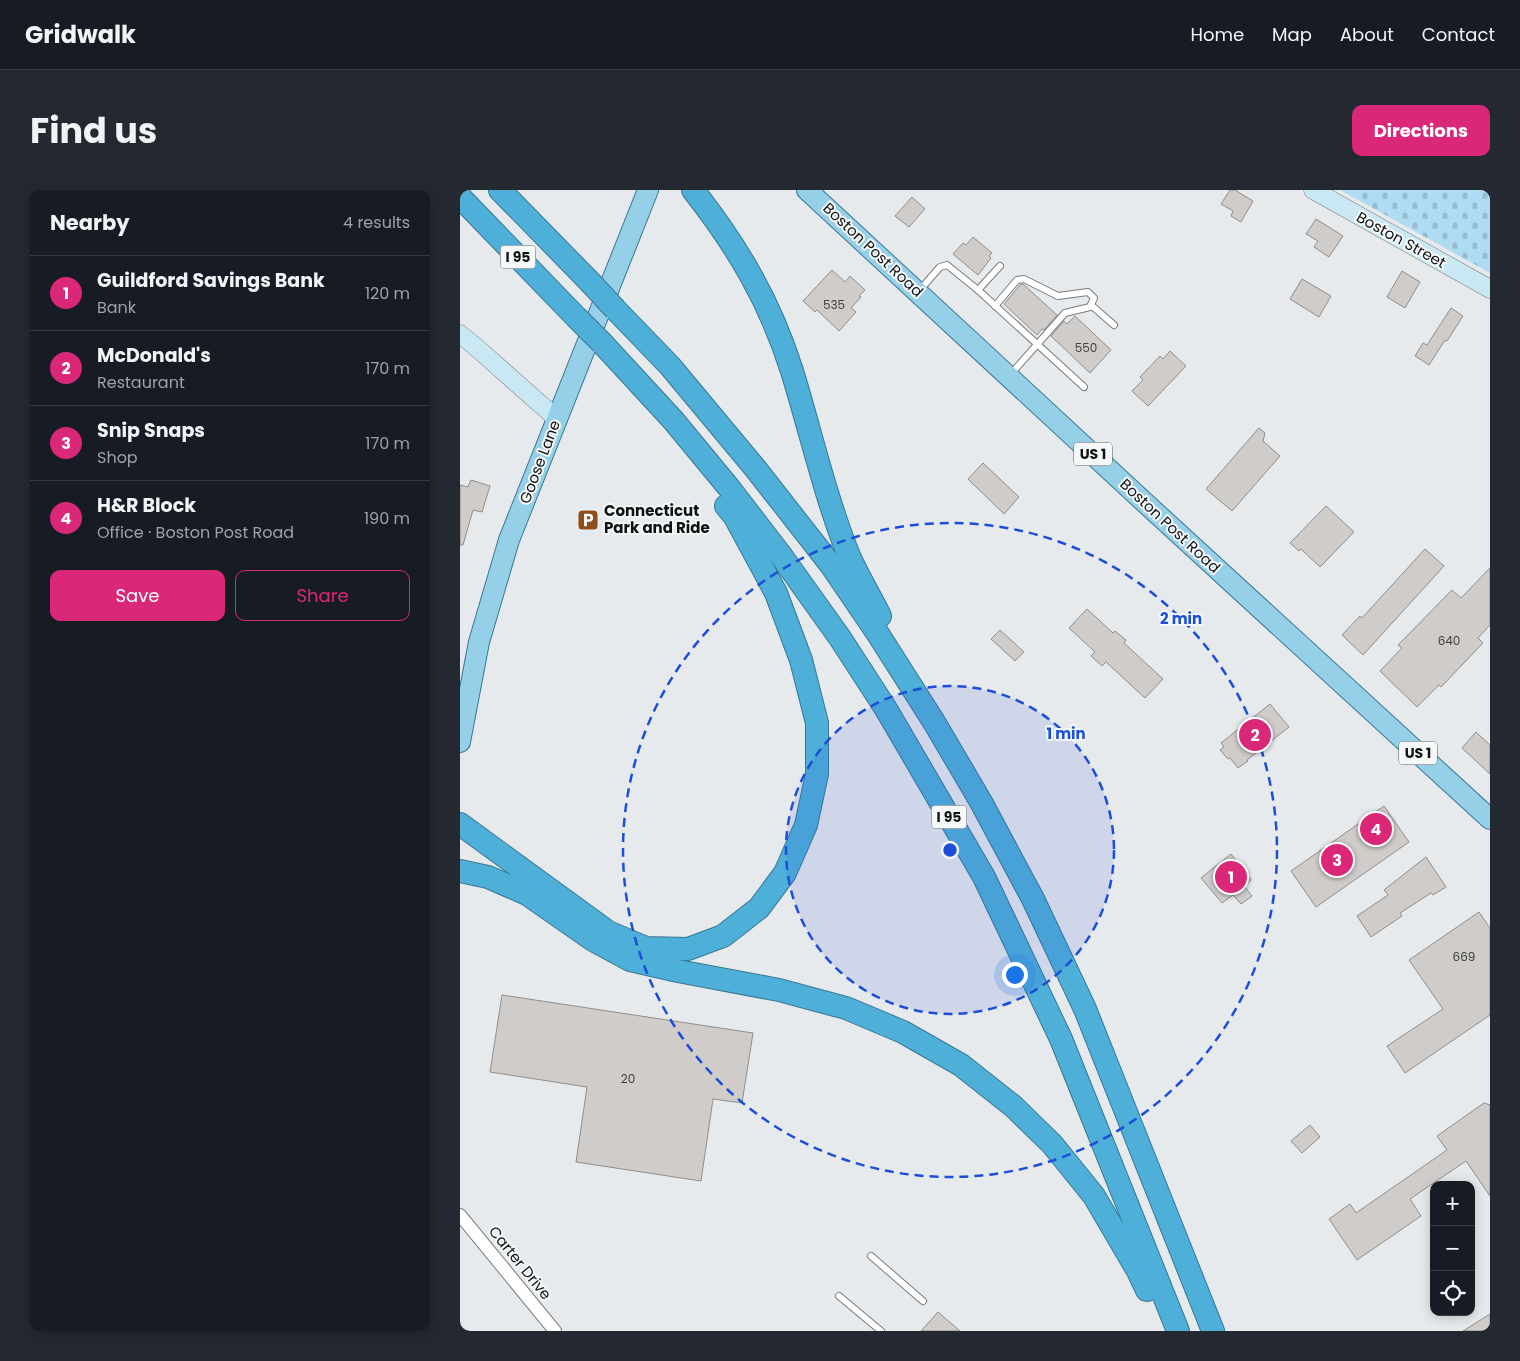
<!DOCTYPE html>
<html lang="en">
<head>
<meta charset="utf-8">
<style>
  body { margin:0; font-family:Poppins,sans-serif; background:#242831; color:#f1f3f6 }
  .controls { position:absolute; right:15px; bottom:15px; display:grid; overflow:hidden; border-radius:10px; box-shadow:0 2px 12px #0003 }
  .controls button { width:45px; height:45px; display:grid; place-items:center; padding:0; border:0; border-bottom:1px solid #363941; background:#171b24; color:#f1f3f6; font:25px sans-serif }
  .you { position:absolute; left:554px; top:784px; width:18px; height:18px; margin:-12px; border:4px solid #fff; border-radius:50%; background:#1a73e8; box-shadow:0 0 0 8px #1a73e833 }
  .badge { display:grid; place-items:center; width:32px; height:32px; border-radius:50%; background:#db2777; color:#fff; font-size:16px; font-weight:700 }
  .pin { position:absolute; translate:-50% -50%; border:2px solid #fff; box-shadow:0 1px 5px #0006 }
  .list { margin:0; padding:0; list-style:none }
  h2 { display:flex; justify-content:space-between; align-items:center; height:65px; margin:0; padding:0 20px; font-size:21px }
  h2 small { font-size:16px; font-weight:400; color:#9ea1a6 }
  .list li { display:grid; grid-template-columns:32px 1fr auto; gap:15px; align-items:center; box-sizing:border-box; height:75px; padding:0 20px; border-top:1px solid #363941 }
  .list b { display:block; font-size:19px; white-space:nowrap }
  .list p { margin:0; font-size:16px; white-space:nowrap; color:#9ea1a6 }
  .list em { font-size:16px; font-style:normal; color:#9ea1a6 }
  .actions { display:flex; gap:10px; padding:15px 20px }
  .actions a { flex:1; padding:11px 0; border:1px solid #db2777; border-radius:10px; text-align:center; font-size:18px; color:#db2777 }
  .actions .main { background:#db2777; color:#fff }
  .icon { flex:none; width:28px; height:28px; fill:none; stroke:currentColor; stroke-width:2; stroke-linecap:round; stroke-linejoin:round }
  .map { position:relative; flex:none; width:1030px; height:1141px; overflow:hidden; border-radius:10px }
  header { display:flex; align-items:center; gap:30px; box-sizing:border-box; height:70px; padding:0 25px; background:#171b24; border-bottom:1px solid #363941 }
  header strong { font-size:24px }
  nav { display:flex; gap:28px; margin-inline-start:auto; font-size:18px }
  .intro { display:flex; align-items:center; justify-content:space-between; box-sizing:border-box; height:120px; padding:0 30px }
  h1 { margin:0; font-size:35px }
  .button { padding:12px 22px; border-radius:10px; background:#db2777; color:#fff; font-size:18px; font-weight:700 }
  main { display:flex; gap:30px; padding:0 30px }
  aside { flex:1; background:#171b24; border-radius:10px; box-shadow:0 2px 12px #0003 }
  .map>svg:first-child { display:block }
  .cemetery { fill:url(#cemetery-stones) }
  .building { fill:#cfccca; stroke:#908d8b }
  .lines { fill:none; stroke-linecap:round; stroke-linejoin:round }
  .lane-casing { stroke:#797c7e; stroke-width:8 }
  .street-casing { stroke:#797c7e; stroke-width:14 }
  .secondary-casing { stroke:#797c7e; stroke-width:19 }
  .primary-casing { stroke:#387893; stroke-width:22 }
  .highway-casing { stroke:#387893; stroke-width:24 }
  .lane { stroke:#fff; stroke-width:6 }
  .street { stroke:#fff; stroke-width:12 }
  .secondary { stroke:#cae7f4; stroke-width:18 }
  .primary { stroke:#95cfe8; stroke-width:20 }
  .highway { stroke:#4eafd9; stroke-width:22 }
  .highway-bridge-casing { stroke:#387893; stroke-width:24; stroke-linecap:butt }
  .highway-bridge { stroke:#4eafd9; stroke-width:22 }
  .ring { fill:none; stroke:#1d4ed8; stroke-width:2.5; stroke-dasharray:9 6 }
  .labels { text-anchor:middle; stroke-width:4; stroke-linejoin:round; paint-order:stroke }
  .number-label { font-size:12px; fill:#404040 }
  .shield { fill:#f4f8f9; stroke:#545657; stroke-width:1 }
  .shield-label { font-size:14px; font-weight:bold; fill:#101112 }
  .street-label { font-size:15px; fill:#101112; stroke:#f4f8f9 }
  .poi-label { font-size:15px; font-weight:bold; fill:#101112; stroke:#f4f8f9; text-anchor:start }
  .centre { fill:#1d4ed8; stroke:#f4f8f9; stroke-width:2.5 }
  .ring-label { font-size:15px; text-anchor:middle; font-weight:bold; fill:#1d4ed8; stroke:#f4f8f9; stroke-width:4; stroke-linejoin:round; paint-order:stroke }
</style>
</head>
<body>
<header>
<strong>Gridwalk</strong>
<nav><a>Home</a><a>Map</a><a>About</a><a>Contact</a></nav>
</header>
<div class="intro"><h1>Find us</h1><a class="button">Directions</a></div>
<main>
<aside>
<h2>Nearby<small>4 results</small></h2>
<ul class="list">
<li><span class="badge">1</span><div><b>Guildford Savings Bank</b><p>Bank</p></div><em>120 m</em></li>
<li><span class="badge">2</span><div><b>McDonald's</b><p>Restaurant</p></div><em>170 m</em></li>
<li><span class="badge">3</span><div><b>Snip Snaps</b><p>Shop</p></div><em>170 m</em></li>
<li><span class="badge">4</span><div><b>H&amp;R Block</b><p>Office · Boston Post Road</p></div><em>190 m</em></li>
</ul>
<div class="actions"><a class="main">Save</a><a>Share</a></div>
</aside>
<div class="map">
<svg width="1030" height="1141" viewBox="0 0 1030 1141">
  <defs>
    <pattern id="cemetery-stones" width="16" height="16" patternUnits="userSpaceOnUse" patternTransform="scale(1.25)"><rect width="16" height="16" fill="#afdcf2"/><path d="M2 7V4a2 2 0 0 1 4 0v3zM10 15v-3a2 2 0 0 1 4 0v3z" fill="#96bcce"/></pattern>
  </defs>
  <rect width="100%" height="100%" fill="#e7eaec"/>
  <path class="cemetery" d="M 880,0 L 1030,0 L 1030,83 Z"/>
  <g class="building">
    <path d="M 770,0 L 775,0 L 793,11 L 781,32 L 771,26 L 773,21 L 761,14 Z"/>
    <path d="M 452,7 L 465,19 L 449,37 L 435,26 Z"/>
    <path d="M 856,29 L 883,46 L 869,67 L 854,57 L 858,51 L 846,44 Z"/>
    <path d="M 513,47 L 532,63 L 529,66 L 531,68 L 518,85 L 493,64 L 503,53 L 506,55 Z"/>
    <path d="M 372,80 L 385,92 L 390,86 L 405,100 L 399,106 L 401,107 L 391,118 L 396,122 L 379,141 L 357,120 L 355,122 L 343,111 Z"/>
    <path d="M 942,81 L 960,92 L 945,118 L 927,107 Z"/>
    <path d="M 842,89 L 871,106 L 859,127 L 830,109 Z"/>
    <path d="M 563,94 L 597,125 L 584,140 L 582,139 L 577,145 L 544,114 L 560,95 Z"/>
    <path d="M 991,118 L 1003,126 L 987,151 L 985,150 L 969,175 L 955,166 L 963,153 L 967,155 Z"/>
    <path d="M 615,126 L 651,160 L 630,183 L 591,146 L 604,131 L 607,134 Z"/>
    <path d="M 710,161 L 726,176 L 688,216 L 672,201 L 683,190 L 680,187 L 700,166 L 703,169 Z"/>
    <path d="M 799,238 L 805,243 L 803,251 L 820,266 L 772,321 L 746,299 Z"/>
    <path d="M 523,273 L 559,307 L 544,324 L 508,289 Z"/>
    <path d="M 11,290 L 30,296 L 22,322 L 13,320 L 3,355 L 0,355 L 0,295 L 8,297 Z"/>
    <path d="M 866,316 L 894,342 L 860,377 L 841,359 L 839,361 L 830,353 Z"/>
    <path d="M 965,359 L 984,376 L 903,465 L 882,445 L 900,426 L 902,428 Z"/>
    <path d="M 1030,378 L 1030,435 L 1018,448 L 1023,453 L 981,497 L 979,495 L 957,517 L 920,481 L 942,458 L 938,455 L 992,400 L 1001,408 Z"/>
    <path d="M 627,419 L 653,443 L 655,441 L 666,450 L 664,453 L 703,489 L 685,508 L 646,472 L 642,476 L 631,466 L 635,462 L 609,438 Z"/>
    <path d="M 540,440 L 564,462 L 555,471 L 531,449 Z"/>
    <path d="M 810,514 L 829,537 L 787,570 L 788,571 L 778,578 L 770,568 L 768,569 L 760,560 L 764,557 L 761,553 Z"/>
    <path d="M 1016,542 L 1030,555 L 1030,584 L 1002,558 Z"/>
    <path d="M 924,616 L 949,652 L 856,717 L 831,681 Z"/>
    <path d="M 771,664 L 791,690 L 784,696 L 792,706 L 781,714 L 773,705 L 762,713 L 741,688 Z"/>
    <path d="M 966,667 L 986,697 L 973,705 L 971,703 L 940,723 L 942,726 L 911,747 L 897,726 L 928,705 L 924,700 Z"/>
    <path d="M 1019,722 L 1030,738 L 1030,825 L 945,883 L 927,856 L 983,819 L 949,770 Z"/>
    <path d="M 42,805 L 293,843 L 282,913 L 253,909 L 241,991 L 116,972 L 127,897 L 30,882 Z"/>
    <path d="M 1024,913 L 1030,915 L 1030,1006 L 1006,971 L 950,1009 L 961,1026 L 897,1070 L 869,1029 L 890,1014 L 896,1023 L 987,960 L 977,946 Z"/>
    <path d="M 850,935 L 860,947 L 842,963 L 831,951 Z"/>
    <path d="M 478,1122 L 500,1141 L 461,1141 Z"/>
    <path d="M 1030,1124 L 1030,1141 L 1003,1141 Z"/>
  </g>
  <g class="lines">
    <g class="lane-casing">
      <g id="lane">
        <path d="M 518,100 L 540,76"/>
        <path d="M 459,101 L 480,77 L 487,75 L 518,100 L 624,197"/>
        <path d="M 631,115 L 654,135"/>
        <path d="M 535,116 L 557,90 L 564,89 L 598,106 L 628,102 L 634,108 L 630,117 L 605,123 L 550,185"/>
        <path d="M 411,1066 L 463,1111"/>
        <path d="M 379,1106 L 421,1141"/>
      </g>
    </g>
    <g class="street-casing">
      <path id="street" d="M 0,1025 L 95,1141"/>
    </g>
    <g class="secondary-casing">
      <g id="secondary">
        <path d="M 853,0 L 1030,99"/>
        <path d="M 0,144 L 17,158 L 96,228"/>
      </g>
    </g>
    <g class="primary-casing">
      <g id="primary">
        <path d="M 347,0 L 695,322 L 1030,629"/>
        <path d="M 0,552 L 19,452 L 49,350 L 188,0"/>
      </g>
    </g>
    <g class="highway-casing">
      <g id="highway">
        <path d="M 40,0 L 130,92"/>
        <path d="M 233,0 C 278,57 310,112 332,181 C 351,243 365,306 389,366 C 398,386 410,406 420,426"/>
        <path d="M 0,7 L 116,127"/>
        <path d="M 155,119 L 210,176 L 295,278 L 371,375 L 418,444 L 474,532 L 521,612 L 573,709 L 625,819 L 753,1141"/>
        <path d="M 142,153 L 213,230 L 270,299 L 320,364 L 380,448 L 426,519 L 524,687 L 601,849 L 718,1141"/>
        <path d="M 0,634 L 148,742 L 186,758 L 228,759 L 263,746 L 299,718 L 325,683 L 346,635 L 357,584 L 357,533 L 341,470 L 316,403 L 275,327 L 266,316"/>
        <path d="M 0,681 L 28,687 L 67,704 L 133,750 L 170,770 L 218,781 L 319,800 L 386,818 L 443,842 L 501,875 L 553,916 L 592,954 L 634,1006 L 678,1081 L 687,1100"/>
      </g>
    </g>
    <use href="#lane" class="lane"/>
    <use href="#street" class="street"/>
    <use href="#secondary" class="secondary"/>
    <use href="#primary" class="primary"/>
    <use href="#highway" class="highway"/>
    <g class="highway-bridge-casing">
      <g id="highway-bridge">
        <path d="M 130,92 L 155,119"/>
        <path d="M 116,127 L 142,153"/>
      </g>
    </g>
    <use href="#highway-bridge" class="highway-bridge"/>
  </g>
  <circle cx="490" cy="660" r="164" fill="#1d4ed8" fill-opacity=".12"/>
  <g class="ring">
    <circle cx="490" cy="660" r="164"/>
    <circle cx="490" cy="660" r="327"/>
  </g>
  <defs>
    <g id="parking-square" transform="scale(1.125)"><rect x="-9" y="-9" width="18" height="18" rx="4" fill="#8e4d1a" stroke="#f4f8f9"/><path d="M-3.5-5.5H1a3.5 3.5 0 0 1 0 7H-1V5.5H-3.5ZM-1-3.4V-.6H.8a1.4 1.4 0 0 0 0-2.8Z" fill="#fff"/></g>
  </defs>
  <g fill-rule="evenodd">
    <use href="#parking-square" x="128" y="330"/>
  </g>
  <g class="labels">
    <g class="number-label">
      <text x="374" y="119">535</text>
      <text x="626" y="162">550</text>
      <text x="989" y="455">640</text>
      <text x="1004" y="771">669</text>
      <text x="168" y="893">20</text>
    </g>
    <g class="shield">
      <rect x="40.5" y="55.5" width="35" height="23" rx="4"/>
      <rect x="614" y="252.5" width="38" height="23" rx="4"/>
      <rect x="939" y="551.5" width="38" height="23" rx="4"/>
      <rect x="471.5" y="615.5" width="35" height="23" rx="4"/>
    </g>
    <g class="shield-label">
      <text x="58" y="72">I 95</text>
      <text x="633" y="269">US 1</text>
      <text x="958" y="568">US 1</text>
      <text x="489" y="632">I 95</text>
    </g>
    <g class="street-label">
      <text transform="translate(941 50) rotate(29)" y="5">Boston Street</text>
      <text transform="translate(413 60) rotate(43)" y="5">Boston Post Road</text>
      <text transform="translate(80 272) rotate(-69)" y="5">Goose Lane</text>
      <text transform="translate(710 336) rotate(43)" y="5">Boston Post Road</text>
      <text transform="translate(60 1073) rotate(51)" y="5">Carter Drive</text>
    </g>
    <g class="poi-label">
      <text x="144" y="326">Connecticut<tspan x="144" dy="17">Park and Ride</tspan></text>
    </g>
  </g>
  <circle cx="490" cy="660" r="8" class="centre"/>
  <g class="ring-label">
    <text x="721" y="434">2 min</text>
    <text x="606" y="549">1 min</text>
  </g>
</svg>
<div class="controls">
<button>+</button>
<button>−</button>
<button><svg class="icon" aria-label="locate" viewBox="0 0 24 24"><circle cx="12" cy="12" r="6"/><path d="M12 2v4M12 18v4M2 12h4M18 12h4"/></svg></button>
</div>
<div class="you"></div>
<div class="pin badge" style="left:771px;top:687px">1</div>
<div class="pin badge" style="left:795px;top:545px">2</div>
<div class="pin badge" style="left:877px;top:670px">3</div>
<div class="pin badge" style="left:916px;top:639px">4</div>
</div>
</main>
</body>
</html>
